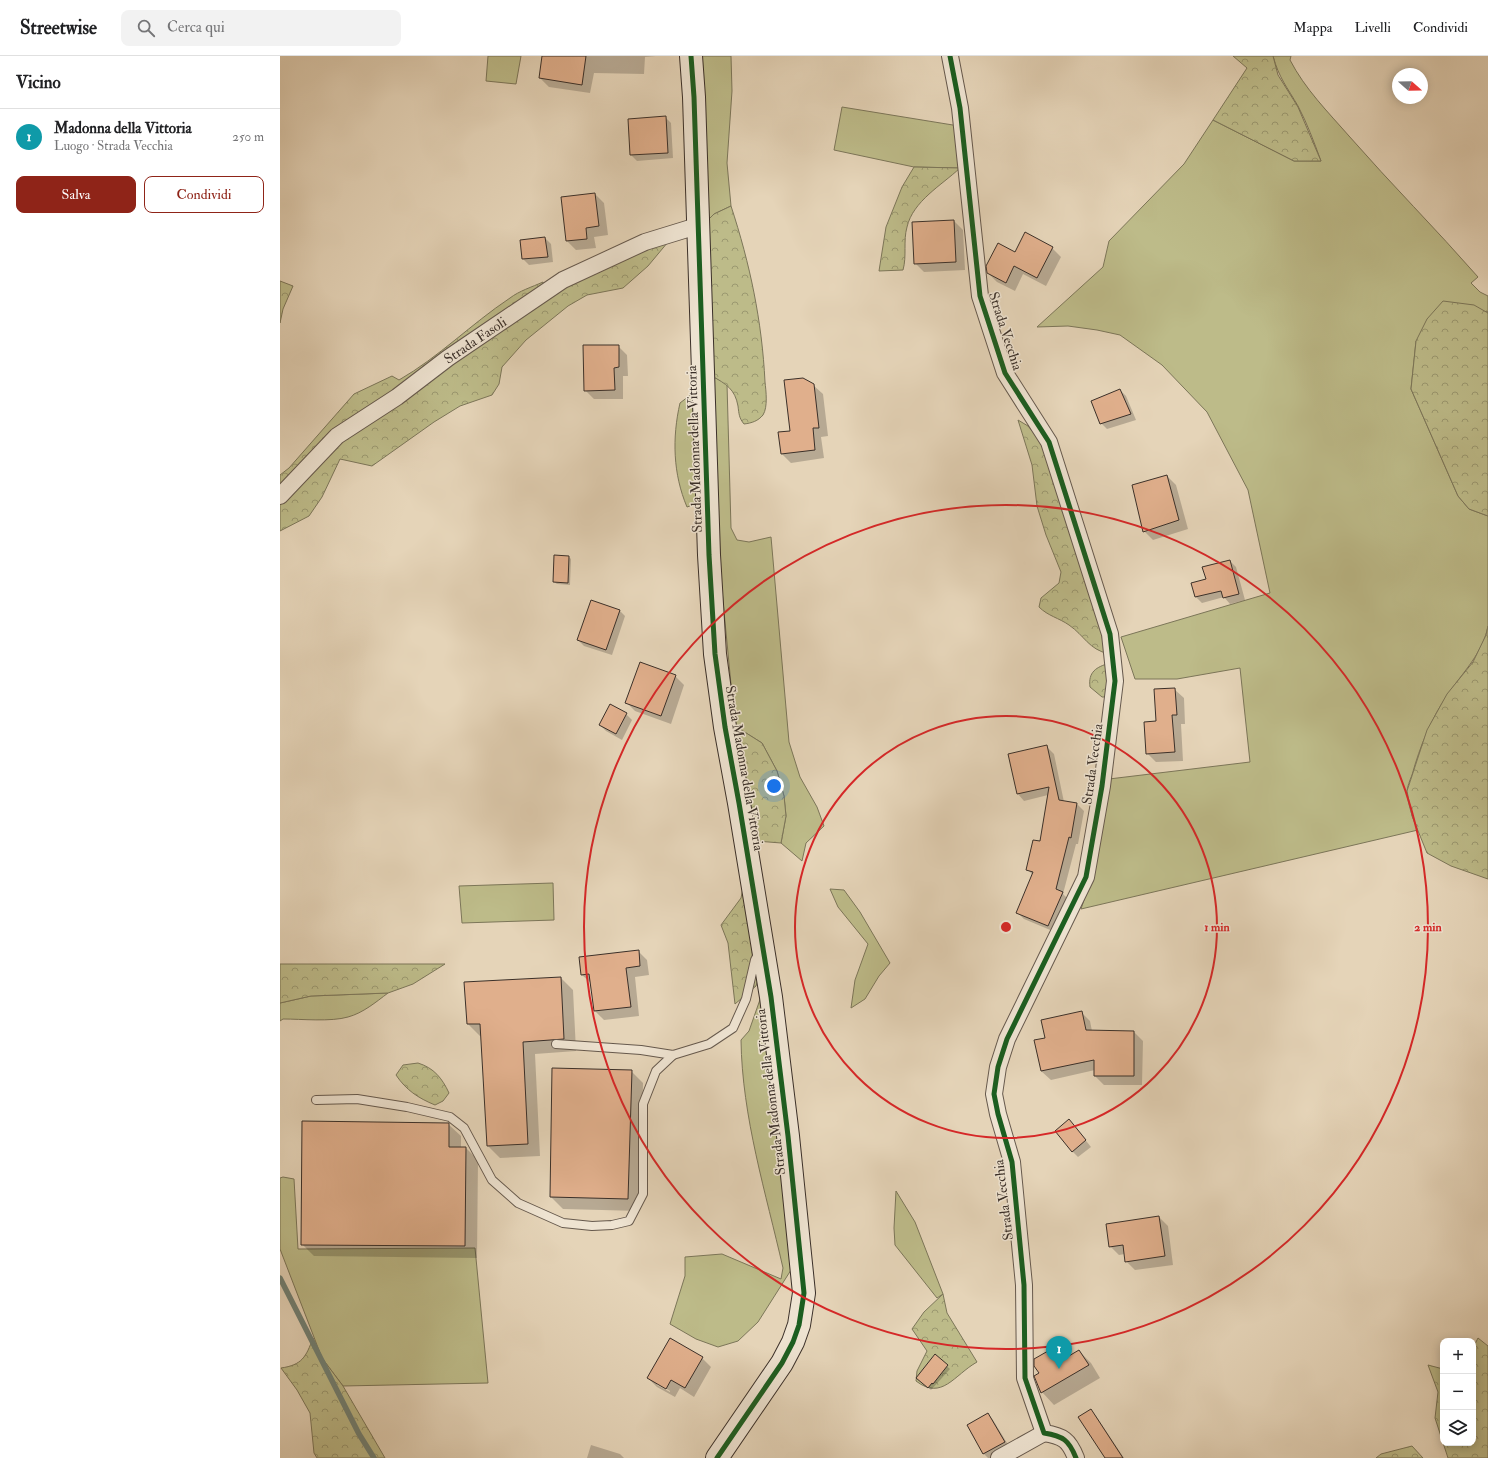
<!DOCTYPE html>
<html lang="it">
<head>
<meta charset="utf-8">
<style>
  body { margin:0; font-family:"IM FELL Double Pica",serif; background:#f2f2f2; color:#202124 }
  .controls { position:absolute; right:12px; bottom:12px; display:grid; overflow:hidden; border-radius:8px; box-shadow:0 2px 10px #0003 }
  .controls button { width:36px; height:36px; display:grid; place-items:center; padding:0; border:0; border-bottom:1px solid #e0e0e0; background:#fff; color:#202124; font:20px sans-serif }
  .compass { position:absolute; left:1112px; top:12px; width:36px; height:36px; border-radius:50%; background:#fff; box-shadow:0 2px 10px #0003; rotate:110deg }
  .you { position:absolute; left:494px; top:730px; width:14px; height:14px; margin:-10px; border:3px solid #fff; border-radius:50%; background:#1a73e8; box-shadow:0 0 0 6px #1a73e833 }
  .badge { display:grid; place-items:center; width:26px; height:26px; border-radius:50%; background:#8f2418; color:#fff; font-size:13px; font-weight:700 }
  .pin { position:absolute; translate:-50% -33px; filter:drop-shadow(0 1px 2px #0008) }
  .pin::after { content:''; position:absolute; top:21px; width:14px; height:12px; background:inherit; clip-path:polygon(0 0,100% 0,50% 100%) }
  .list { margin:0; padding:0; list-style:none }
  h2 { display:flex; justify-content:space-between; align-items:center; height:52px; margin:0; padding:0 16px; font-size:17px }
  h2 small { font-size:13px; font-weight:400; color:#757577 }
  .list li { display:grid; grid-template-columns:26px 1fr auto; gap:12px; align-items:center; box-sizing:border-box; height:56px; padding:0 16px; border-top:1px solid #e0e0e0 }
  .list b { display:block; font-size:15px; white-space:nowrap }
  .list p { margin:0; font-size:13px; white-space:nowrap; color:#757577 }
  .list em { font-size:13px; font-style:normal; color:#757577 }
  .actions { display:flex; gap:8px; padding:12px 16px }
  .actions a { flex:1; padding:9px 0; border:1px solid #8f2418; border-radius:8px; text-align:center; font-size:14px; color:#8f2418 }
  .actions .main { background:#8f2418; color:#fff }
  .icon { flex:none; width:22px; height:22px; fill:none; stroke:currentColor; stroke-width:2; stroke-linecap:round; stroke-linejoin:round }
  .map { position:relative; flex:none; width:1208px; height:1402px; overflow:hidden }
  header { display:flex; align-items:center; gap:24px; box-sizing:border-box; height:56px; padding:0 20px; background:#fff; border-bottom:1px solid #e0e0e0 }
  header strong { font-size:19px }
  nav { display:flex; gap:22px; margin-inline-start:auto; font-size:14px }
  .search { width:280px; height:36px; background:#f2f2f2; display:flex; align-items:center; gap:10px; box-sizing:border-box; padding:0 14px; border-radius:8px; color:#757577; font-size:15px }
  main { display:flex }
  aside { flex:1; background:#fff }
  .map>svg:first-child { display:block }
  .green { fill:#bdbb89; stroke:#7c7659 }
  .forest { fill:url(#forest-crowns); stroke:#7c7659 }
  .shadow { fill:#0003; fill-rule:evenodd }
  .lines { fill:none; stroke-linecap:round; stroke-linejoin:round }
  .stream { stroke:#728276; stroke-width:5.5 }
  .building { fill:#e0af8c; stroke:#3b3029 }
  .lane-casing { stroke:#66594d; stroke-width:10 }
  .street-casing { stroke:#66594d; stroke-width:18 }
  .secondary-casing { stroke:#3b3029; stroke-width:24 }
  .lane { stroke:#eee3d1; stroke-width:8 }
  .street { stroke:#eee3d1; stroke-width:16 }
  .secondary { stroke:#eee3d1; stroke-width:22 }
  .cycleway-casing { stroke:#eee3d1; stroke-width:8 }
  .cycleway { stroke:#1b5e20; stroke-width:5 }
  .ring { fill:none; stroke:#d62828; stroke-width:2 }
  .labels { text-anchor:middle; stroke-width:3; stroke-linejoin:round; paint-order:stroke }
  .street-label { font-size:14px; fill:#3b3029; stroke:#eee3d1 }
  .centre { fill:#d62828; stroke:#eee3d1; stroke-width:2 }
  .ring-label { font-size:12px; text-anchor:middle; font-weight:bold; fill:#d62828; stroke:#eee3d1; stroke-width:3; stroke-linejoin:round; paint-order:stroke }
</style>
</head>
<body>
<header>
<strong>Streetwise</strong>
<div class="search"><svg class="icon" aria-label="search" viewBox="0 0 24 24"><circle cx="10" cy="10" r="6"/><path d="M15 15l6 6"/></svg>Cerca qui</div>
<nav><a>Mappa</a><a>Livelli</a><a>Condividi</a></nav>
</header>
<main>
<aside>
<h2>Vicino<small></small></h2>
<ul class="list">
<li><span class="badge" style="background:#0f9aa8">1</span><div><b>Madonna della Vittoria</b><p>Luogo · Strada Vecchia</p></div><em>250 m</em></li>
</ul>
<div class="actions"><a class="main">Salva</a><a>Condividi</a></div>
</aside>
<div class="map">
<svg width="1208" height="1402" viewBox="0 0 1208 1402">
  <defs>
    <pattern id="forest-crowns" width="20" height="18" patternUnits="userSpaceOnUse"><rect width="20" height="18" fill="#bdbb89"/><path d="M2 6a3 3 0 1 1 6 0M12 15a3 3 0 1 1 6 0" fill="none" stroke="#9b9870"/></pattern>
  </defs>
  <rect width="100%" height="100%" fill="#e5d4b8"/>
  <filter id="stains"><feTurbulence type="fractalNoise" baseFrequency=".005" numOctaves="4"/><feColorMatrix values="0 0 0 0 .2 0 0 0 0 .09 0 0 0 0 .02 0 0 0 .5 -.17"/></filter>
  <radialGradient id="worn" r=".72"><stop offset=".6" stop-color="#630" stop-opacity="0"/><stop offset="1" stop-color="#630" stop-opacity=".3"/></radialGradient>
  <g class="green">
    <path d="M 208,0 L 241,0 L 236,28 L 206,25 Z"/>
    <path d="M 417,0 L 451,0 L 452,35 L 447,107 L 451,150 L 434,158 L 424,168 Z"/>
    <path d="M 993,0 L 1011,0 L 1010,4 C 1025,33 1048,56 1069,80 C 1111,128 1156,173 1198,221 L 1191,227 L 1200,236 L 1208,240 L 1208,257 L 1207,255 L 1136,285 L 1131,333 L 1178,440 L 1189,453 L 1208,460 L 1208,570 C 1203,597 1183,616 1168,638 C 1151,663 1140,690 1132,719 C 1130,724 1127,731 1127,736 C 1128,749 1133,763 1138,774 L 801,853 L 814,814 L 829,723 L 970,706 L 960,612 L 897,623 L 855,623 L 841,581 L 990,537 L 968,434 L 927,356 L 882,309 L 840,279 L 817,274 L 788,270 L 757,271 L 823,211 L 829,185 L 904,108 L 933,64 L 1014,105 L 1041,105 C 1034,86 1027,67 1018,50 C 1007,31 999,22 993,0 Z"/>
    <path d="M 562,51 L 679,70 L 680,112 L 634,111 L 554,94 Z"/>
    <path d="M 432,320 L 447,328 L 451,472 L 457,484 L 469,486 L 491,481 L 509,686 L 520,721 L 537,751 L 544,770 L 526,787 L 522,805 L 501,787 L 506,760 L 504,740 L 497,715 L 482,687 L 455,670 L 441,524 Z"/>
    <path d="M 413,337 L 416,442 L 413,449 L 407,451 C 393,418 392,382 400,347 Z"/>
    <path d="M 273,827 L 274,864 L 182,867 L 179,830 Z"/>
    <path d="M 550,833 L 564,834 L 580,856 L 610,907 L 599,920 L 585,943 L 571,952 L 575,924 L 588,888 L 558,851 Z"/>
    <path d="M 483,935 L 505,1129 L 511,1214 L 478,1266 L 458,1285 L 438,1291 L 416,1283 L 390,1268 L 405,1220 L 405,1201 L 442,1198 L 501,1223 L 503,1212 C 486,1137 462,1061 461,984 L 469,975 Z"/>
    <path d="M 108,937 C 96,946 83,957 68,961 C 51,966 21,963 3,963 L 0,965 L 0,947 L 31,940 Z"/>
    <path d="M 3,1121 L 14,1123 L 18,1193 L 195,1192 L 208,1327 L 63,1330 L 42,1302 L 0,1193 L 0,1122 Z"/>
    <path d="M 616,1135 L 635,1166 L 663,1238 L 657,1242 L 615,1189 L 614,1172 Z"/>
  </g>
  <g class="forest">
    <path d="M 953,0 L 993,0 L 998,19 L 1018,51 L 1041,105 L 1014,105 L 933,64 L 967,12 Z"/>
    <path d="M 634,111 L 680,112 C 662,129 633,145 627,171 C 623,185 627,200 623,214 L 599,215 L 606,171 L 622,131 Z"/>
    <path d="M 451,150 C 470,208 482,265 485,326 C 486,335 488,351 483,359 C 478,365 472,367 464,368 C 459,362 459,358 458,350 C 455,333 446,328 432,320 L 424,168 L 434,158 Z"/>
    <path d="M 388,186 L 368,210 L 343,232 L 307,239 L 288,250 L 246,284 L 222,311 L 219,328 L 212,339 L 180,350 L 154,366 L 92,410 L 60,403 L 42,441 L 29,460 L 0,475 L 0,419 L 9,412 L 74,338 L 112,320 L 119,324 C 159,301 191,268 230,242 C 239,235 252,231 263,226 L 265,240 L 350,199 Z"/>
    <path d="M 0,225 L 13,230 L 3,253 L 0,267 Z"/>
    <path d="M 1163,245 L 1194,249 L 1208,257 L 1208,460 L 1189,453 L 1178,440 L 1131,333 L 1136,285 L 1147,263 Z"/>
    <path d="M 738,364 L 748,370 L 758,382 L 776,418 L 829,598 C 808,593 805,580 789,569 C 779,562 768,560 759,551 L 761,542 L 779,527 L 781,516 L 766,479 L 757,450 L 752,409 Z"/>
    <path d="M 1208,570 L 1208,823 L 1171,810 L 1147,797 L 1132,760 L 1127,735 L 1147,674 L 1167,638 L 1193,606 L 1206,579 Z"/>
    <path d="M 830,607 L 831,641 L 822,641 L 810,631 C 808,616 816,611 830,607 Z"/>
    <path d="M 455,670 L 482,687 L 497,715 L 504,740 L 506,760 L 501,787 L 476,785 Z"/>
    <path d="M 465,822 L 480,916 L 476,930 L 455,948 L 448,887 L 441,869 L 461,842 Z"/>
    <path d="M 0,908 L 165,908 L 133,928 L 108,937 L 31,940 L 0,947 Z"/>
    <path d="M 138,1007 C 154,1012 162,1022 169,1037 L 163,1045 L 155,1049 C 138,1042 126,1034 116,1019 L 123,1009 Z"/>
    <path d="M 663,1238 L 667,1257 L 697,1306 C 674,1319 662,1345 636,1325 L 637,1315 L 647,1295 L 632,1273 L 644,1256 Z"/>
    <path d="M 33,1282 L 42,1302 L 63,1330 L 105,1402 L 37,1402 L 34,1397 L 30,1357 L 17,1334 L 1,1312 C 22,1309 26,1301 33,1282 Z"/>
    <path d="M 1198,1282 L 1208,1290 L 1208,1402 L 1168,1402 L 1155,1362 L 1158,1336 L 1148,1309 L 1163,1313 L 1163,1387 L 1193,1387 L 1193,1292 Z"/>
    <path d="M 1132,1390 L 1143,1402 L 1096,1402 L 1101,1398 Z"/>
  </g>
  <g class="shadow">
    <path d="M 263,0 L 376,0 L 365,1 L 364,18 L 314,17 L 310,37 L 269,31 L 260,22 Z"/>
    <path d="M 385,61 L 391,67 L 393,102 L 357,105 L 351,99 Z"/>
    <path d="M 315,138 L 324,147 L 328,179 L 314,181 L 316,192 L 296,194 L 287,185 Z"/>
    <path d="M 674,165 L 683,174 L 685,214 L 644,216 L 635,207 Z"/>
    <path d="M 265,182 L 271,188 L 273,206 L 249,209 L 243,203 Z"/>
    <path d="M 772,192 L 781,201 L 766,230 L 743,218 L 735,235 L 717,226 L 708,217 L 735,197 Z"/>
    <path d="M 338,290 L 347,299 L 348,320 L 343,320 L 343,343 L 314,343 L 305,334 Z"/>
    <path d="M 533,329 L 543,338 L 548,380 L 541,381 L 544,402 L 511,407 L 502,398 Z"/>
    <path d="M 840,334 L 846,340 L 856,364 L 827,373 L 821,367 Z"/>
    <path d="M 887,420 L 896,429 L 908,473 L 873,484 L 864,475 Z"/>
    <path d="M 289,501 L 291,503 L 290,529 L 277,528 L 274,526 Z"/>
    <path d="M 950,505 L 956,511 L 965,544 L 950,548 L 944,541 L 922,547 L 916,541 L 913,528 L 927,524 Z"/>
    <path d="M 340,555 L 345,560 L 332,599 L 304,590 L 298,584 Z"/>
    <path d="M 395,620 L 404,629 L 391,668 L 355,655 L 346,646 Z"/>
    <path d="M 894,633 L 904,642 L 905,668 L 901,668 L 903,705 L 876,706 L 867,697 L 877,666 Z"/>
    <path d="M 346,658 L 352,664 L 342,684 L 326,675 L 320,669 Z"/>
    <path d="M 767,691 L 774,698 L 784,746 L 797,748 L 804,755 L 798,788 L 796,788 L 783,838 L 789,844 L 775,876 L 744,863 L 737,856 L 753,819 L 748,814 L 760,787 L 768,739 L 744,745 L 738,738 Z"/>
    <path d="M 358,895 L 367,904 L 369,919 L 355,921 L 359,960 L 324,964 L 315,955 L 312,928 L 302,919 L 300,902 Z"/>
    <path d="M 281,922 L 293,934 L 296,995 L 255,998 L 260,1100 L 220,1102 L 208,1090 L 202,980 L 200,980 L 188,968 Z"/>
    <path d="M 801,956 L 810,965 L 812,975 L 854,976 L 863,985 L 862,1029 L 824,1029 L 815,1020 L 815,1014 L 771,1024 L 761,1015 L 766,982 Z"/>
    <path d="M 351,1015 L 363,1027 L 360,1155 L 283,1153 L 271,1141 Z"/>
    <path d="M 168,1068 L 181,1080 L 181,1092 L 186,1092 L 198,1104 L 197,1202 L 34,1200 L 22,1188 Z"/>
    <path d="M 795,1071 L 811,1091 L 798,1101 L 792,1095 Z"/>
    <path d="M 879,1161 L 888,1170 L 893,1209 L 855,1214 L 846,1205 L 845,1198 L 839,1199 L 830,1190 Z"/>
    <path d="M 774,1293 L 785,1303 L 799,1295 L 811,1307 L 820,1322 L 774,1349 L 762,1336 L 756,1321 L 760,1317 Z"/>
    <path d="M 655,1300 L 670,1313 L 651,1334 L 640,1325 Z"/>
    <path d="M 422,1302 L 431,1311 L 414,1341 L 400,1332 L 395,1341 L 377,1331 L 368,1322 ZM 377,1327 L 390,1335 L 390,1336 L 377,1329 Z"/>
    <path d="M 810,1354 L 816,1360 L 844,1402 L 826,1402 Z"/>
    <path d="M 708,1358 L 713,1364 L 730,1392 L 713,1402 L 708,1402 L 704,1398 L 688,1370 Z"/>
    <path d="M 311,1389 L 340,1398 L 344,1402 L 307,1402 Z"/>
  </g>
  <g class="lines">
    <path class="stream" d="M 0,1222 L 79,1378 L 94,1402"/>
  </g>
  <g class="building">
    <path d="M 262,0 L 306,0 L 302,29 L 259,22 Z"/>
    <path d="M 386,60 L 388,97 L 350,99 L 348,63 Z"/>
    <path d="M 315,137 L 319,170 L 306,172 L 307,183 L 286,185 L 281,141 Z"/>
    <path d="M 674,164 L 676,206 L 634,208 L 632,166 Z"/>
    <path d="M 745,176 L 773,191 L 757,222 L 734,210 L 726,227 L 707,217 L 706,210 L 718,187 L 735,196 Z"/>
    <path d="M 265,181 L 268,201 L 242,203 L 240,184 Z"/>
    <path d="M 303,289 L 339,289 L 339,311 L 334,312 L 335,334 L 304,335 Z"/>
    <path d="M 523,322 L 534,328 L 539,372 L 533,372 L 535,394 L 501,398 L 498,376 L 510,375 L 504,324 Z"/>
    <path d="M 840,333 L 851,358 L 820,368 L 811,345 Z"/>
    <path d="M 887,419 L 899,464 L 863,476 L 852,429 Z"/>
    <path d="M 274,499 L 289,500 L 288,527 L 273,526 Z"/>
    <path d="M 950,504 L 959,538 L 943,542 L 941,535 L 915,541 L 911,527 L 926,523 L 922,511 Z"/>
    <path d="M 311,544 L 340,554 L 326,594 L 297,584 Z"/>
    <path d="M 360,606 L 396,619 L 381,660 L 345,647 Z"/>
    <path d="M 895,632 L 897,659 L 892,659 L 895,696 L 866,698 L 864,666 L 876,665 L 874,633 Z"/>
    <path d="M 330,648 L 347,657 L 336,678 L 319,669 Z"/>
    <path d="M 767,689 L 779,744 L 797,747 L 791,782 L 789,781 L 776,833 L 783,836 L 768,870 L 736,857 L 753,816 L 746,814 L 753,784 L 760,785 L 769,731 L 737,738 L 728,698 Z"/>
    <path d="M 359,894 L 360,910 L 346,912 L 351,951 L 314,955 L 309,918 L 301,919 L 299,901 Z"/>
    <path d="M 281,921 L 284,983 L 243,986 L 248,1088 L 207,1090 L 200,968 L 187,968 L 184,926 Z"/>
    <path d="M 802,955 L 806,974 L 854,975 L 854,1020 L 814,1020 L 814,1004 L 761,1015 L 754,984 L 765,982 L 761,964 Z"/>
    <path d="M 272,1012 L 352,1014 L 348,1143 L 270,1141 Z"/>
    <path d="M 789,1063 L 806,1084 L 792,1096 L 775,1075 Z"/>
    <path d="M 22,1065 L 169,1067 L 169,1091 L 186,1091 L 185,1190 L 21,1189 Z"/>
    <path d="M 879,1160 L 885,1200 L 845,1206 L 843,1189 L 829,1191 L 826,1168 Z"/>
    <path d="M 390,1282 L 423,1301 L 405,1332 L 391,1324 L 386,1333 L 367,1322 Z"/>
    <path d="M 775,1291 L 782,1304 L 799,1294 L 809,1309 L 761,1337 L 754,1320 L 759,1317 L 754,1310 L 754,1303 Z"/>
    <path d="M 655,1298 L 668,1309 L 653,1328 L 652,1327 L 648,1332 L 636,1322 Z"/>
    <path d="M 811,1353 L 843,1402 L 825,1402 L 798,1361 Z"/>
    <path d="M 708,1357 L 725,1386 L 703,1398 L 687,1369 Z"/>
  </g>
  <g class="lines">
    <g class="lane-casing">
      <g id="lane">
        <path d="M 276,988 L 361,994 L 393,999 L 429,988 L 453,972 L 466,943 L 475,904 L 478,898"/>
        <path d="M 36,1044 L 77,1043 L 127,1051 L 170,1061 L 184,1072 L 212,1124 L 238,1147 L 283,1167 L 312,1170 L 332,1169 L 349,1165 L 363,1138 L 363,1048 L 376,1015 L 393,999"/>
      </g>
    </g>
    <g class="street-casing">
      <g id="street">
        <path d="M 670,0 L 680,52 L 700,240 L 725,317 L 769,386 L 830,578 L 835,625 L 822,730 L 806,821 L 727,983 L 718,1011 L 714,1038 L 718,1058 L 732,1106 L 744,1229 L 745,1322 L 764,1377 C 783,1380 789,1384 796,1402"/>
        <path d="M 0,440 L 57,380 L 117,341 L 168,302 L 283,224 L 365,186 L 417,170"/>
        <path d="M 719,1402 L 764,1377"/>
      </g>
    </g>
    <g class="secondary-casing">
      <path id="secondary" d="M 411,0 L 414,41 L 429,499 L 435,598 L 445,671 L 459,747 L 491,941 L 508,1080 L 524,1237 L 519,1269 L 513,1286 L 502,1307 L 437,1402"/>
    </g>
    <use href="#lane" class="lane"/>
    <use href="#street" class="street"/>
    <use href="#secondary" class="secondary"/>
    <g class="cycleway-casing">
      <g id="cycleway">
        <path d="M 411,0 L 414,41 L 429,499 L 435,598 L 445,671 L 459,747 L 491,941 L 508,1080 L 524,1237 L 519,1269 L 513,1286 L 502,1307 L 437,1402"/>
        <path d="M 670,0 L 680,52 L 700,240 L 725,317 L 769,386 L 830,578 L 835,625 L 822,730 L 806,821 L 727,983 L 718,1011 L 714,1038 L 718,1058 L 732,1106 L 744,1229 L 745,1322 L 764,1377 C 783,1380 789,1384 796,1402"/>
      </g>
    </g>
    <use href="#cycleway" class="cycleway"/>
  </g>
  <g class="ring">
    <circle cx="726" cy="871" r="211"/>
    <circle cx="726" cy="871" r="422"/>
  </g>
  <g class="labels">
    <g class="street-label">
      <text transform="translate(726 275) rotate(72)" y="5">Strada Vecchia</text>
      <text transform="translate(195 284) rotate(-34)" y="5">Strada Fasoli</text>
      <text transform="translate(414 393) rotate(-92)" y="5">Strada Madonna della Vittoria</text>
      <text transform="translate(812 708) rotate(-82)" y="5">Strada Vecchia</text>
      <text transform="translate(465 712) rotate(80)" y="5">Strada Madonna della Vittoria</text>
      <text transform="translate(490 1036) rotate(-97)" y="5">Strada Madonna della Vittoria</text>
      <text transform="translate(723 1144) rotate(-97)" y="5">Strada Vecchia</text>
    </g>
  </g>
  <circle cx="726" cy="871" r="6" class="centre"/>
  <g class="ring-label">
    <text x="937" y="875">1 min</text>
    <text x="1148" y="875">2 min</text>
  </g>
  <rect width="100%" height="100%" filter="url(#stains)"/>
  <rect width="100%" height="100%" fill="url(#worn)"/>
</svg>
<div class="controls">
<button>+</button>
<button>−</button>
<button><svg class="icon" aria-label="layers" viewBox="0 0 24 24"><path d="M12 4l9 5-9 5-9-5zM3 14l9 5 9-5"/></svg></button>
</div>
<svg class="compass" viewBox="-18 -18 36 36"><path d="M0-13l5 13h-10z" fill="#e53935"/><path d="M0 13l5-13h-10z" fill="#757577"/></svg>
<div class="you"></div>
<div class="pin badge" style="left:779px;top:1313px;background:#0f9aa8">1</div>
</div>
</main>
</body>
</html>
